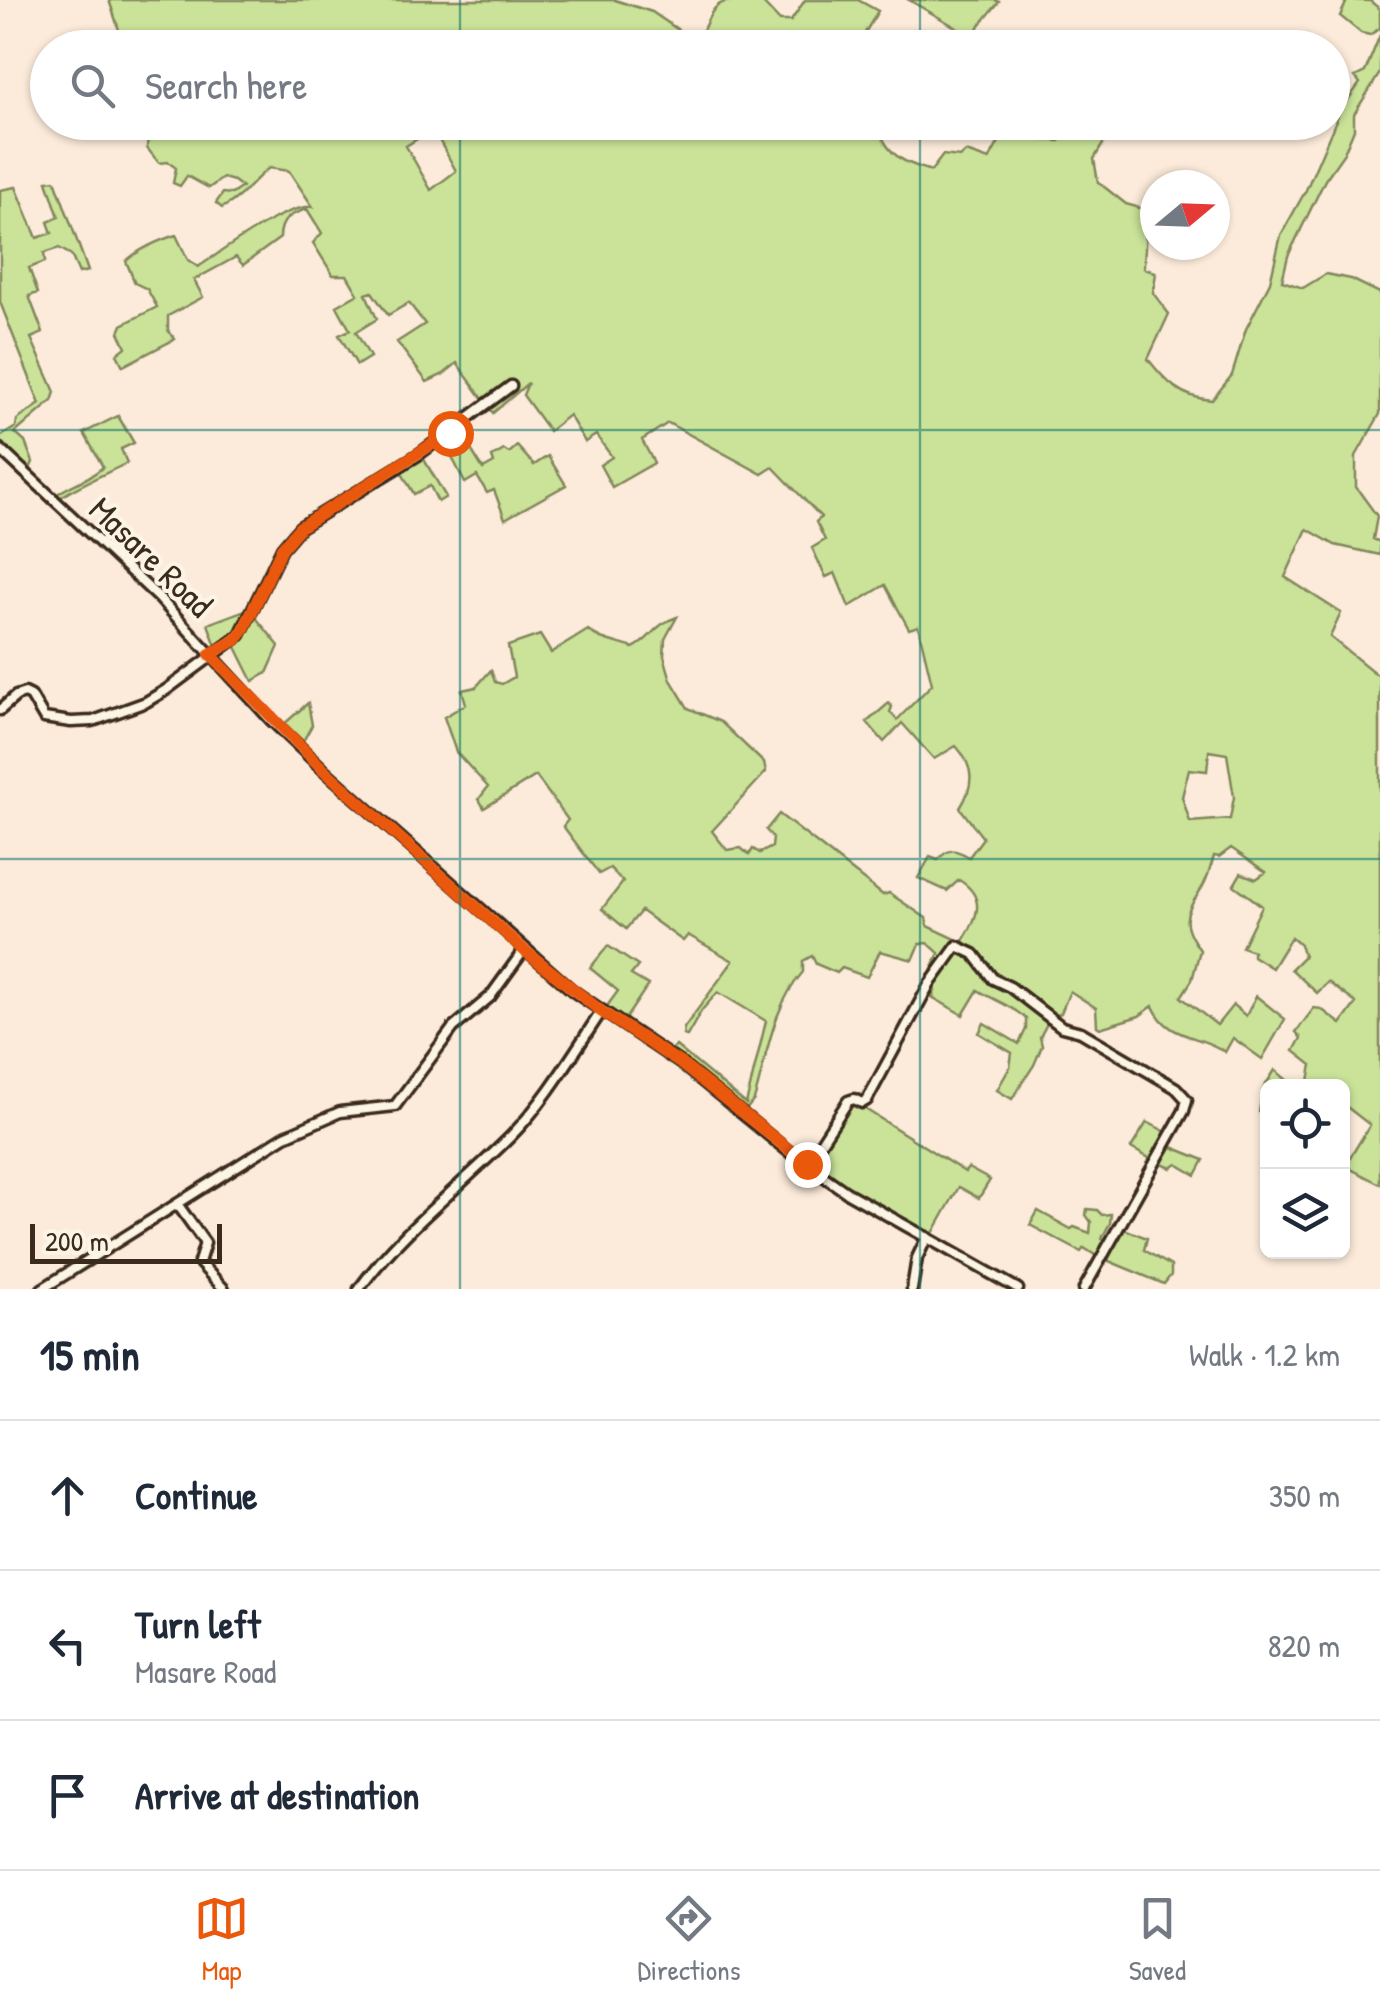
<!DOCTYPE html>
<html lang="en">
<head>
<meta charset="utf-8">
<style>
  body { margin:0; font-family:"Patrick Hand",sans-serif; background:#f6f6f7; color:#1f2937 }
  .controls { position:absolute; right:30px; bottom:30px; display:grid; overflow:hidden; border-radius:15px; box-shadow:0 2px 8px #0004 }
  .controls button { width:90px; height:90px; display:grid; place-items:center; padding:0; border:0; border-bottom:2px solid #e0e1e3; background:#fff; color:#1f2937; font:50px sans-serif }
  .compass { position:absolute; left:1140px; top:170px; width:90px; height:90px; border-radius:50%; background:#fff; box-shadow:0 2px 8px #0004; rotate:71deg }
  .scale { position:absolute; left:30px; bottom:25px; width:192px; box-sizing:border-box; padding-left:10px; border:5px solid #3b2a1e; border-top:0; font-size:28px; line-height:35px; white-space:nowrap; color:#3b2a1e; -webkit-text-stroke:8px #fcf5e5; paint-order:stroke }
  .stop { position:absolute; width:30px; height:30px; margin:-22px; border:8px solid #ea580c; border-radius:50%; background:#fff }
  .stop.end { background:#ea580c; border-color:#fff; box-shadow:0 2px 10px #0008 }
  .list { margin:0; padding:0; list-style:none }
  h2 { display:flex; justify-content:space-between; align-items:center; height:130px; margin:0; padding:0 40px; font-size:42px }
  h2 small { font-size:32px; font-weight:400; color:#747a83 }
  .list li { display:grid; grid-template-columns:65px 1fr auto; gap:30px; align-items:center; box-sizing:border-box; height:150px; padding:0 40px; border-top:2px solid #e0e1e3 }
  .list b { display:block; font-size:38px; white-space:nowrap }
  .list p { margin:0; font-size:32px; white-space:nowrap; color:#747a83 }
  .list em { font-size:32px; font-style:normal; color:#747a83 }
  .icon { flex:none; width:55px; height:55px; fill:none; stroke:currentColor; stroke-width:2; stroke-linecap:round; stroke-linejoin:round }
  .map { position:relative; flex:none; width:1380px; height:1289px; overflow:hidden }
  .search { position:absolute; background:#fff; box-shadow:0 2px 8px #0004; left:30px; right:30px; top:30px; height:110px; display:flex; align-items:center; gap:25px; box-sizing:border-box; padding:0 35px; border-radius:55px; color:#747a83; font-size:38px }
  .sheet { height:580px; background:#fff }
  nav { display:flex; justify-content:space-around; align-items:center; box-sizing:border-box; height:140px; border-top:2px solid #e0e1e3; background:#fff; font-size:28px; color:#747a83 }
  nav a { display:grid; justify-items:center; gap:5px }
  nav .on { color:#ea580c }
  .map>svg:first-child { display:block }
  .green { fill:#cae399; stroke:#82865c; stroke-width:2.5; fill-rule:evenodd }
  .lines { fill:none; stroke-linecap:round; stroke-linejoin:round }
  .minor-casing { stroke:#3b2a1e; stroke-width:15 }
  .minor { stroke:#fcf5e5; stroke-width:8 }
  .route { stroke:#ea580c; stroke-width:12 }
  .grid { fill:none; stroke:#0f766e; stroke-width:2.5; stroke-opacity:0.55 }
  .labels { text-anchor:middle; stroke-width:8; stroke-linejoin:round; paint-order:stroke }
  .street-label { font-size:35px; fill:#3b2a1e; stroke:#fcf5e5 }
</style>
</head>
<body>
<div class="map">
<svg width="1380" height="1289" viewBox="0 0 1380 1289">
  <rect width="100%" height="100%" fill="#fcebda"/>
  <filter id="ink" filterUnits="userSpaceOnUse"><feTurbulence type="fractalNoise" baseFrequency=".01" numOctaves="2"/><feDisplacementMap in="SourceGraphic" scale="20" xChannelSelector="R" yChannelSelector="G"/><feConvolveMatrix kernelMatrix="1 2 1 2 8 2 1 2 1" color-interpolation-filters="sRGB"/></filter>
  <g filter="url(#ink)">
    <g class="green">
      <path d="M 109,0 L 615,0 L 652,12 L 683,33 L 700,37 C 716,0 715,0 760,0 L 780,21 L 791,21 L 805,0 L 858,0 L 878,11 L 856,48 L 125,48 Z"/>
      <path d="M 909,0 L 995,0 L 999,2 L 971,36 Z"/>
      <path d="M 1340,0 L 1370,1 L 1380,9 L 1380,28 L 1370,35 L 1361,33 L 1340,16 L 1346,3 Z"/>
      <path d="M 1380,35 L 1380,73 L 1354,114 L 1354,129 L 1344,153 L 1325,180 L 1288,256 L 1282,281 L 1303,288 L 1326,274 L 1351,279 L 1380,293 L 1380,414 L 1356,456 L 1356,487 L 1377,516 L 1373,539 L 1380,542 L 1380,555 L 1335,545 L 1307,529 L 1285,577 L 1341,613 L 1330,637 L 1380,677 L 1380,1184 L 1345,1166 L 1370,1125 L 1343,1104 L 1342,1086 L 1319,1086 L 1315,1083 L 1308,1086 L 1312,1065 L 1294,1051 L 1301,1038 L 1296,1032 L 1314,1008 L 1321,1009 L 1341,1024 L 1356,1003 L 1328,982 L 1317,993 L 1291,969 L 1304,956 L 1300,945 L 1291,937 L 1272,968 L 1253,956 L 1253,951 L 1242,947 L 1262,906 L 1234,885 L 1241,873 L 1256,879 L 1266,872 L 1231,848 L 1219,857 L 1214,856 C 1211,866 1208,877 1203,886 C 1186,914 1178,920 1200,950 L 1192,980 L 1181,997 L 1217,1025 L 1233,1005 L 1246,1016 L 1256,996 L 1285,1019 L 1262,1059 L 1233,1038 L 1225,1052 C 1202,1034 1168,1041 1153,1006 L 1139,1016 L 1100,1028 L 1097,1026 L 1096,1008 L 1070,991 L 1061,1013 L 1049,1020 L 1040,1037 L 1042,1046 L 1034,1065 L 1012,1099 L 997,1090 L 1010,1067 L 1012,1053 L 979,1033 L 984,1023 L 1019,1044 L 1026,1029 L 1026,1019 C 1015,1007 993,1000 978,990 L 963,1015 L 932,997 L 935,991 L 932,985 L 955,951 L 960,949 L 976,958 L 976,949 L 956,944 L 937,971 L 932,969 L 939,953 L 928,943 L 920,944 L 913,960 L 880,951 L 867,977 L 842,968 L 837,973 L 816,964 L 812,956 L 803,961 L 803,972 C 772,1007 767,1057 754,1100 L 745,1111 L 670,1051 L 676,1046 L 746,1104 L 766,1021 L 718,992 L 702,1010 L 687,1036 L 683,1035 L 684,1028 L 733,961 L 688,935 L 683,941 L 641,911 L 626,929 L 602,909 L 623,882 L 610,868 L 599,874 L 563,826 L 568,820 L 536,776 L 484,808 L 479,799 L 488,787 L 456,752 L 444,717 L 466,704 L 462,690 L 476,687 L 491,670 L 495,682 L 502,684 L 514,677 L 508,646 L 540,635 L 551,653 L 588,630 C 600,641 618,642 633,648 C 652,639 653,625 677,617 L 665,639 L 664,656 L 671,680 L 688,708 L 721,722 L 764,763 L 766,772 L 712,831 L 727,850 L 741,848 L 749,855 L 753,849 L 760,853 L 772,847 L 773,838 L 766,830 L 779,814 L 883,895 L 889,893 L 926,918 L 928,926 L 962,942 C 978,918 987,897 959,880 L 947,891 L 918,878 L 930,857 L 938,860 C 949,847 955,849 969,857 L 983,838 L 960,808 C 975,785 974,766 956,746 L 934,759 L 902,723 L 884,742 L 867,722 L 889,703 L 892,707 L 890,712 L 897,720 L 932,684 L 918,626 L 909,629 L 885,585 L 849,607 L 835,573 L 826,577 L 812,548 L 825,540 L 816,522 L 821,517 L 773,467 L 762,474 L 668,423 L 642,440 L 654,463 L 612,487 L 600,465 L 612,457 L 596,435 L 585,442 L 569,415 L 549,431 L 523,395 L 528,383 L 493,413 L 457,363 L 444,374 L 427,382 L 397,342 L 425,324 L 409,303 L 388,315 L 372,292 L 366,294 L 377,319 L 356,332 L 370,357 L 357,365 L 339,335 L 350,330 L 337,306 L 358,294 L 347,275 L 333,275 L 313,243 L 322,233 L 307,209 C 291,214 280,219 280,238 L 243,265 L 236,257 L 194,280 L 203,297 L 168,316 L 168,330 L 175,339 L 123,366 L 117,354 L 126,347 L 119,332 L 122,325 L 157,307 L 147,289 L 135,283 L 126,261 C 141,248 157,241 176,235 L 188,260 L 198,267 C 223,251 285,204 313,207 L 289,171 L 269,168 C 252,181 242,198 222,208 L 216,203 L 223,193 L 232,194 L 242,187 L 234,181 L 223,178 L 209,188 L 187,176 L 180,186 L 173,183 L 176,168 L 168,162 L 159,163 L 147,148 L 148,135 L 177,123 L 430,122 L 434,128 L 442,122 L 884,123 L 879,130 C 889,157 905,163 931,171 L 943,155 L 960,157 L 966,152 L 989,160 L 1002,136 L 1010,135 L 1018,123 L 1042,140 L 1060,141 L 1070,124 L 1094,135 L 1101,123 L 1116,122 L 1094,159 L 1098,182 L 1126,204 L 1151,211 L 1146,224 L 1144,268 L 1156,273 L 1153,293 L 1169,314 L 1148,359 C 1166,382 1181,398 1212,400 L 1232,375 L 1246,329 L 1270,282 L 1281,235 L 1306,190 L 1340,111 L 1360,83 L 1355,77 L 1365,72 ZM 433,129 L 456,171 L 431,190 L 406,146 ZM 1209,751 L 1227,754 L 1234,797 L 1230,819 L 1190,822 L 1182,797 L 1189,769 L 1207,771 Z"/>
      <path d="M 55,180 L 88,271 L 79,273 L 71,255 L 59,248 L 44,253 L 45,262 L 29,268 L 38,293 L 29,296 L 43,333 L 31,338 L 55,392 L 52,401 L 15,433 L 25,442 L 33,462 L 30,469 L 0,442 L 0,437 L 16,427 L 17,420 L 40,404 L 0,302 L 0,190 L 16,187 L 37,238 L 52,233 L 48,222 L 59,217 L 47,181 Z"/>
      <path d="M 118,416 L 134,443 L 121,449 L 127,463 C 110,472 70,488 59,499 L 55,496 C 70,484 89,480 103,467 L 84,433 Z"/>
      <path d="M 459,430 L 483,469 L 494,463 L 492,457 L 504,450 L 509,453 L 517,446 L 534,465 L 548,456 L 566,485 L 505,519 L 494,490 L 487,493 L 477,476 L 465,483 L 444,441 Z"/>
      <path d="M 422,456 L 446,497 L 438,502 L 430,486 L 414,494 L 400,470 Z"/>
      <path d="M 248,609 L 237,633 L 216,646 L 208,624 Z"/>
      <path d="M 253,614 L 279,646 L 267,673 L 253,681 L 235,645 L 245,633 Z"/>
      <path d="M 308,703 L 312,725 L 302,743 L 283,725 Z"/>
      <path d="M 608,946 L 638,966 L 631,975 L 648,985 L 624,1021 L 605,1009 L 618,991 L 590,968 Z"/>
      <path d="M 1275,1070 L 1294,1086 L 1268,1086 L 1267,1118 L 1259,1112 L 1263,1089 Z"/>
      <path d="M 854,1102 L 965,1172 L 968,1168 L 990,1180 L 979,1198 L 959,1187 L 932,1235 L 889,1215 L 811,1163 Z"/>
      <path d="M 1147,1122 L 1168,1133 L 1151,1159 L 1131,1148 Z"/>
      <path d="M 1167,1145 L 1204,1160 L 1196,1175 L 1177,1164 L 1171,1168 L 1157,1162 Z"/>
      <path d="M 1087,1209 L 1097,1210 L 1102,1215 L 1111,1214 L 1110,1223 L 1102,1238 L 1107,1241 L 1098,1257 L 1084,1248 L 1081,1252 L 1030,1225 L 1038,1211 L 1071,1229 L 1074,1227 L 1090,1233 L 1091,1222 L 1086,1215 Z"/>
      <path d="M 1119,1227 L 1147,1238 L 1144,1250 L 1171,1266 L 1171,1275 L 1164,1284 L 1104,1259 Z"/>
    </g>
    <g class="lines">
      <g class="minor-casing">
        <g id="minor">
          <path d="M 0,449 L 158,597 L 270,719 L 324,770 L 573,991 L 680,1063 L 788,1151 L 846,1192 L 1018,1289"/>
          <path d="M 0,710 L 16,696 L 25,693 L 31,696 L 44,718 L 71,722 L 93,721 L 146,702 L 166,690 L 240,635 L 282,548 L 300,527 L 418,455 L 511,386"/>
          <path d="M 807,1164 L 848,1101 L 854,1099 L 862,1103 L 867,1100 L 929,985 L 957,946 L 974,954 L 993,979 L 1010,987 L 1062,1027 L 1081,1032 L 1176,1088 L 1187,1100 L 1184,1111 L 1084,1289"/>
          <path d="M 178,1205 L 205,1243 L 199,1262 L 224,1289"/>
          <path d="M 42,1289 L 285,1136 L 340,1112 L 395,1106 L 453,1028 L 490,997 L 524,950"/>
          <path d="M 359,1289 C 401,1231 460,1187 511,1136 C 546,1100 573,1054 601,1012"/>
          <path d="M 912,1289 L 917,1258 L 927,1237"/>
        </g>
      </g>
      <use href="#minor" class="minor"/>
    </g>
  </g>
  <g class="lines" filter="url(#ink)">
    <path class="route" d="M 450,433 L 300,527 L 282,548 L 243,631 L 236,640 L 210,654 L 324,770 L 524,950 L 602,1012 L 680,1063 L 807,1164"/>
  </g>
  <path class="grid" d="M 460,0 L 460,48M 920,0 L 920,48M 460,122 L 460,1289M 920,122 L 920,1289M 0,430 L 1380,430M 0,859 L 1380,859"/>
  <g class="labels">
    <g class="street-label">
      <text transform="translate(151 557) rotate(44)" y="12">Masare Road</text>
    </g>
  </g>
</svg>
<div class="controls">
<button><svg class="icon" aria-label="locate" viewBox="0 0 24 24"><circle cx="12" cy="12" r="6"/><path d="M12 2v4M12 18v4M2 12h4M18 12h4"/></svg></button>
<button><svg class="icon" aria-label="layers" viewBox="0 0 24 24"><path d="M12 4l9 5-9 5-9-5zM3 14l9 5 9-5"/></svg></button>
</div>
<svg class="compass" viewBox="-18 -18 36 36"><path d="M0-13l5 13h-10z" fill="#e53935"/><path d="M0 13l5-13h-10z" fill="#747a83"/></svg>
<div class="scale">200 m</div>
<div class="stop" style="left:450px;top:433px"></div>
<div class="stop end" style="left:807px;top:1164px"></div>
<div class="search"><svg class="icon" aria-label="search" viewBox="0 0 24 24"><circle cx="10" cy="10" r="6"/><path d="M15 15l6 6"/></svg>Search here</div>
</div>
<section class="sheet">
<h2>15 min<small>Walk · 1.2 km</small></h2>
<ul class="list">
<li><svg class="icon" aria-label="ahead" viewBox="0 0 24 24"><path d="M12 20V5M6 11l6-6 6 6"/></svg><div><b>Continue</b></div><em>350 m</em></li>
<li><svg class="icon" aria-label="left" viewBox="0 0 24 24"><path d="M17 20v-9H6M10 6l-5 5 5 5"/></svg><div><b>Turn left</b><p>Masare Road</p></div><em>820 m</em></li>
<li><svg class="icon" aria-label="arrive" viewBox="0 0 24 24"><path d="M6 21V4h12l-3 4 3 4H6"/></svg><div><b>Arrive at destination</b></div></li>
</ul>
</section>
<nav>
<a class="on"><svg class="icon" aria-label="map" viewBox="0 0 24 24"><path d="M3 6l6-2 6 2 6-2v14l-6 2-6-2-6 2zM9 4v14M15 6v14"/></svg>Map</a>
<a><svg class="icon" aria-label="directions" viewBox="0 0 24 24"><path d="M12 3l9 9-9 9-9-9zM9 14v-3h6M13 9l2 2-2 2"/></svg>Directions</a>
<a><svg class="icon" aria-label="saved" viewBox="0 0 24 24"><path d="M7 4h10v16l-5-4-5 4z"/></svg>Saved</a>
</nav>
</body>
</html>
